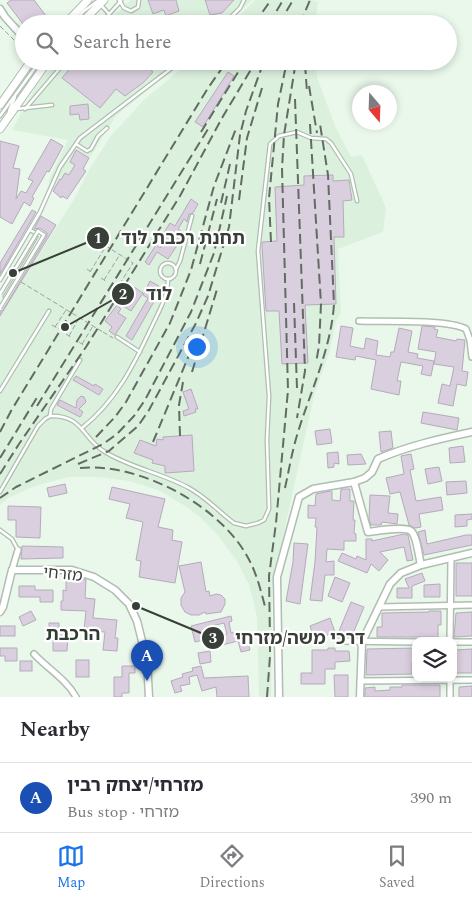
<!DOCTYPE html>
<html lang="en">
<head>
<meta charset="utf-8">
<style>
  body { margin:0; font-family:Spectral,"Noto Sans Hebrew",serif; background:#f7f7f7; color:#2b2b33 }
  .controls { position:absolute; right:15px; bottom:15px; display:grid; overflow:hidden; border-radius:10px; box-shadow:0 2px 8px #0003 }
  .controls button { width:45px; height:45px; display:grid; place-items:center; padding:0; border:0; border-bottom:1px solid #e1e1e2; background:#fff; color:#2b2b33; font:25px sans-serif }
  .compass { position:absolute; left:352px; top:85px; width:45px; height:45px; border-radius:50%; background:#fff; box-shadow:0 2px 8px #0003; rotate:161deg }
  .you { position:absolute; left:196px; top:346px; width:18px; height:18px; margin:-12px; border:4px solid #fff; border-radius:50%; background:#1a73e8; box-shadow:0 0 0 8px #1a73e833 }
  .badge { display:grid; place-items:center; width:32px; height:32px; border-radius:50%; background:#1a73e8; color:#fff; font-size:16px; font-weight:700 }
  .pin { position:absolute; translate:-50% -41px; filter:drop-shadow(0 1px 2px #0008) }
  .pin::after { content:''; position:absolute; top:26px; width:18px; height:15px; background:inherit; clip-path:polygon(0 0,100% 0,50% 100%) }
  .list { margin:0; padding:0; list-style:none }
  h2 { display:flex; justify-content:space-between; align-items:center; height:65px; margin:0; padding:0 20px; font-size:21px }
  h2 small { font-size:16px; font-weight:400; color:#7c7c81 }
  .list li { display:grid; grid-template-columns:32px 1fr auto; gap:15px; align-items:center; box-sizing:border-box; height:70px; padding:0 20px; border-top:1px solid #e1e1e2 }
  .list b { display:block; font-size:19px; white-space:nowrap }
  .list p { margin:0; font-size:16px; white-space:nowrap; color:#7c7c81 }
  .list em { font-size:16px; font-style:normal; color:#7c7c81 }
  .icon { flex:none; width:28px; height:28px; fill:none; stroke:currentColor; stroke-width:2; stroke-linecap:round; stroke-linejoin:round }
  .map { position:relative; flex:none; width:472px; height:697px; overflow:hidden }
  .search { position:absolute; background:#fff; box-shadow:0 2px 8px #0003; left:15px; right:15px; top:15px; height:55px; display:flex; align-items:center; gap:12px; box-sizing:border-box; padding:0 18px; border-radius:28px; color:#7c7c81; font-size:19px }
  .sheet { height:135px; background:#fff }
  nav { display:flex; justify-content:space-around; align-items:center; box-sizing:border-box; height:70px; border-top:1px solid #e1e1e2; background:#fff; font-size:14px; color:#7c7c81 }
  nav a { display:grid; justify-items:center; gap:2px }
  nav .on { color:#1a73e8 }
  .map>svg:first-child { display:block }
  .built { fill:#dbf1de }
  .building { fill:#d9cfde; stroke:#b5abba; fill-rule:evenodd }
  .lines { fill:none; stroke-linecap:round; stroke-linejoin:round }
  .service-casing { stroke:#afbeb1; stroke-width:5 }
  .minor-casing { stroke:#afbeb1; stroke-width:8 }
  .tertiary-casing { stroke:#afbeb1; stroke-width:9 }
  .secondary-casing { stroke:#afbeb1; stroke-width:9 }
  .path { stroke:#99a39a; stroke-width:1; stroke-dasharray:5 2.5; stroke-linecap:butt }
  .service { stroke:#fff; stroke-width:2.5 }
  .minor { stroke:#fff; stroke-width:5 }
  .tertiary { stroke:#fff; stroke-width:6 }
  .secondary { stroke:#fff; stroke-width:7 }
  .rail { stroke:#636b63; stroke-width:2; stroke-dasharray:10 5; stroke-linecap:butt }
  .service-bridge-casing { stroke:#afbeb1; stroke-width:5; stroke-linecap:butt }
  .path-bridge { stroke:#99a39a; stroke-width:1; stroke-dasharray:5 2.5; stroke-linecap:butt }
  .service-bridge { stroke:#fff; stroke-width:2.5 }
  .labels { text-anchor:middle; stroke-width:4.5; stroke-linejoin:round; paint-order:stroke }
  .street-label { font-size:16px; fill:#383e38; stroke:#fff }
  .neighbourhood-label { font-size:18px; font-weight:bold; fill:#313d33; stroke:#fff }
  .leader { fill:none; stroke:#383e38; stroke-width:2 }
  .callout-dot { fill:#383e38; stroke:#fff; stroke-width:2 }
  .mark-label { font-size:15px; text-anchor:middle; font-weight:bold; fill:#fff }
  .callout-label { font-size:18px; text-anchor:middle; font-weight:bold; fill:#383e38; stroke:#fff; stroke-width:4.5; stroke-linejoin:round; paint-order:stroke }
</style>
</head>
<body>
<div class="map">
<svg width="472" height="697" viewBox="0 0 472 697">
  <rect width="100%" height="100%" fill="#e9f8eb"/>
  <g class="built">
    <path d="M 131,0 L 252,0 L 226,24 L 104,24 Z"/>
    <path d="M 255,0 L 311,0 L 318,2 L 315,24 L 231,24 Z"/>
    <path d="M 61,61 L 183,61 L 116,116 L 64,198 L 48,182 L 68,140 L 12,130 L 39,81 Z"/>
    <path d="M 191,61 L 315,61 L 317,77 L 335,126 L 351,157 L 362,155 L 386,208 L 383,232 L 338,249 L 341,313 L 336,321 L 329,353 L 314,396 L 274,577 L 272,590 L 271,697 L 259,697 L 257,618 L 254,603 L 249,585 L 237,561 L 216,533 L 200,517 L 182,504 L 158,490 L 129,481 L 99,477 L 68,477 L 35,486 L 8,498 L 0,505 L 0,316 L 73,201 L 89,170 L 110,137 L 144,100 Z"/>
  </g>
  <g class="building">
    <path d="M 11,0 L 34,0 L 50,21 L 47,24 L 23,24 L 7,3 Z"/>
    <path d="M 148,0 L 176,0 L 179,11 L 166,16 L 164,10 L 153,14 Z"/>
    <path d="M 205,0 L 234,0 L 222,13 L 210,15 Z"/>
    <path d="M 76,61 L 140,61 L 153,72 L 144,82 L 125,96 L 116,89 L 100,108 L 62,78 Z"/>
    <path d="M 228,72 L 234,76 L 203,127 L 195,122 Z"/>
    <path d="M 88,104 L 89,119 L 80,120 L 79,114 L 70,115 L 70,106 Z"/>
    <path d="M 51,139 L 63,146 L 49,172 L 47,171 L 32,197 L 34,198 L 30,206 L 24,202 L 12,224 L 0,217 L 0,141 L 19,146 L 13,168 L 20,169 L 16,199 L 21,191 L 26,193 L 33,181 L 28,179 Z"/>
    <path d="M 76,150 L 89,158 L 83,169 L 86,171 L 67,199 L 62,196 L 61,198 L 53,191 L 60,179 L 61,180 L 65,173 L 69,175 L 75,165 L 70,162 Z"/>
    <path d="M 333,175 L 333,181 L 349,180 L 352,200 L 343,201 L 344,237 L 334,237 L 336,304 L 305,305 L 308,363 L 282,364 L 279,311 L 266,311 L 262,246 L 262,242 L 277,241 L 275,187 L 304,185 L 304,176 Z"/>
    <path d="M 191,199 L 198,204 L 193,213 L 189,214 L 187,222 L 184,219 L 178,229 L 184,233 L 184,235 L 168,259 L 157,252 L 149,265 L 145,262 L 156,245 L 160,248 L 167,237 L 163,234 L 170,223 L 175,226 Z"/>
    <path d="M 32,210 L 36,212 L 0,274 L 0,263 Z"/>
    <path d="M 41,216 L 56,225 L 0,316 L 0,311 L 3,310 L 47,236 L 47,233 L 40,228 L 34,229 Z"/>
    <path d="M 150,281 L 159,286 L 157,290 L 160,291 L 132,340 L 126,336 L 148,298 L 143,295 Z"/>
    <path d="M 134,287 L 143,293 L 131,311 L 123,306 Z"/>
    <path d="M 117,305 L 121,309 L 118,313 L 126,318 L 115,335 L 109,331 L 112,327 L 105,321 Z"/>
    <path d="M 341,326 L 353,328 L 350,346 L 364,349 L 366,338 L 378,341 L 376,355 L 390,357 L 391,352 L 394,352 L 399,328 L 412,331 L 408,352 L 418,354 L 417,358 L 434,361 L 431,376 L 421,374 L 423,366 L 401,362 L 397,381 L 401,381 L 399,395 L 371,389 L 376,360 L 356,356 L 355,360 L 336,357 Z"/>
    <path d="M 422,326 L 435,327 L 434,329 L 438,330 L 436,337 L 456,341 L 457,339 L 465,340 L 462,371 L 468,372 L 466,386 L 457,384 L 453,406 L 438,403 L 442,384 L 450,386 L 454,367 L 434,364 L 436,352 L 418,349 Z"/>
    <path d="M 76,376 L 94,386 L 95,384 L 103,389 L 99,395 L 73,380 Z"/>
    <path d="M 191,389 L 198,409 L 195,409 L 196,412 L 184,416 L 183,411 L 189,409 L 183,392 Z"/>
    <path d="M 81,396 L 84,397 L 86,402 L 79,409 L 83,412 L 80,417 L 57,405 L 60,400 L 76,408 L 77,400 Z"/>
    <path d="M 423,412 L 459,418 L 457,430 L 421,423 Z"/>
    <path d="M 330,429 L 332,443 L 317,445 L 315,431 Z"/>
    <path d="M 391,431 L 393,448 L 381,452 L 379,432 Z"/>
    <path d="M 192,435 L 194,471 L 165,473 L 165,466 L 152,463 L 153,460 L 134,453 L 140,440 L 156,446 L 157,439 L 163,440 L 163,437 Z"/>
    <path d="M 463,446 L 465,462 L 450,463 L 449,448 Z"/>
    <path d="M 338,452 L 339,464 L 334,463 L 334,467 L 328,468 L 327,453 Z"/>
    <path d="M 361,454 L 366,464 L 348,465 L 347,455 Z"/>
    <path d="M 411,454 L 414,469 L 410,470 L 416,501 L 441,497 L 443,510 L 419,514 L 421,527 L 415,528 L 409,525 L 400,492 L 390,494 L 386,478 L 404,474 L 401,456 Z"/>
    <path d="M 439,467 L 442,481 L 428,484 L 425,469 Z"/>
    <path d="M 466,481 L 467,493 L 447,495 L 446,482 Z"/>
    <path d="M 65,484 L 67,493 L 49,497 L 47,488 Z"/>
    <path d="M 112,487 L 165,499 L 158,527 L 173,530 L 172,540 L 182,542 L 175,583 L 139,577 L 141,561 L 136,560 L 143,522 L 126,518 L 130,504 L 109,499 Z"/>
    <path d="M 341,489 L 350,489 L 350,501 L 354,501 L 353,520 L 355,520 L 354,533 L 356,534 L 356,541 L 344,541 L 344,550 L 327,549 L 326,562 L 334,561 L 334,575 L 325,575 L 322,601 L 310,600 L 315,562 L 317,527 L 315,527 L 316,518 L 308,518 L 308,505 L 315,506 L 316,494 L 330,491 L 332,491 L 332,500 L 340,501 Z"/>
    <path d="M 370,495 L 390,496 L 388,513 L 398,514 L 397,524 L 382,522 L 381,525 L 371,525 L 369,519 Z"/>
    <path d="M 8,506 L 41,507 L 40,538 L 16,537 L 16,520 L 8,520 Z"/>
    <path d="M 472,514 L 472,519 L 467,520 L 467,526 L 455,527 L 455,515 Z"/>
    <path d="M 425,530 L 427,544 L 466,535 L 472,535 L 472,545 L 424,555 L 418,532 Z"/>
    <path d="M 404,534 L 408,535 L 413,560 L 407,561 L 404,547 L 380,552 L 388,560 L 379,571 L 371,564 L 367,573 L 338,561 L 342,553 L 356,559 L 357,556 L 366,560 L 366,539 L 372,539 L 372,541 Z"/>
    <path d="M 294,543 L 308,544 L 300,604 L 286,601 L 293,562 Z"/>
    <path d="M 22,546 L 63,547 L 63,558 L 21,559 Z"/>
    <path d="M 201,562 L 206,592 L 209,591 L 210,596 L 216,594 L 221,595 L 225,599 L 225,604 L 221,612 L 206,614 L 205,612 L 199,615 L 191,615 L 185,612 L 181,605 L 181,598 L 185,592 L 179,566 Z"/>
    <rect x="456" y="563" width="16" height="33"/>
    <path d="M 422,573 L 425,581 L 412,586 L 412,598 L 397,598 L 397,588 L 409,588 L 405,579 Z"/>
    <path d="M 66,576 L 74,576 L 86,580 L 85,598 L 95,599 L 93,618 L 117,620 L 115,638 L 118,638 L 117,651 L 103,650 L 105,632 L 84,630 L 86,611 L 61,610 L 61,601 L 63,601 L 63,590 L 66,591 Z"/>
    <path d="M 335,577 L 350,583 L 342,602 L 328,596 Z"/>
    <path d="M 440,584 L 440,597 L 424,597 L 424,585 Z"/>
    <path d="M 19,586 L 35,586 L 35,590 L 53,590 L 53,602 L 40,602 L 40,597 L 19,597 Z"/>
    <path d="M 351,602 L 364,607 L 352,636 L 339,631 Z"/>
    <path d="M 31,611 L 36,620 L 23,626 L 19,617 Z"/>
    <path d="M 429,611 L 441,611 L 441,625 L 438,625 L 438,637 L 377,637 L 377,627 L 382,627 L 382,613 L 429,612 Z"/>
    <path d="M 472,612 L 472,636 L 454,637 L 456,613 Z"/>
    <path d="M 231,616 L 232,621 L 229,622 L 231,633 L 233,632 L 234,636 L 246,633 L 250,650 L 241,652 L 238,641 L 214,647 L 212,638 L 195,642 L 191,626 ZM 224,623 L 227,634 L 214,637 L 212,626 Z"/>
    <path d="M 330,618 L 335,632 L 315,640 L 310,626 Z"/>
    <path d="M 49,623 L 59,623 L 59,635 L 68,635 L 67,651 L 53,651 L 53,632 L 49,632 Z"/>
    <rect x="0" y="626" width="15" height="10"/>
    <path d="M 0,648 L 17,648 L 17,661 L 5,661 L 5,656 L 0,656 Z"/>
    <path d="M 328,648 L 335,648 L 335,651 L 349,651 L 350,661 L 335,662 L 335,669 L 325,669 L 325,684 L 301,684 L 301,673 L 312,673 L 312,650 L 328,650 Z"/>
    <path d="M 416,648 L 416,662 L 412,662 L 412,674 L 366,675 L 367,649 Z"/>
    <path d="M 472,649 L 472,673 L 456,673 L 455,650 Z"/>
    <path d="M 210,651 L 211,662 L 200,664 L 198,653 Z"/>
    <rect x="76" y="660" width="13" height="17"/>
    <rect x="20" y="661" width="12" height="10"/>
    <path d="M 122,666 L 135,666 L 135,673 L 129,673 L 129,693 L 122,693 L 122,697 L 114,697 L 114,677 L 122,677 Z"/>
    <path d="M 201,666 L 204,678 L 248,676 L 249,697 L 217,697 L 216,687 L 202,691 L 197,675 L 189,677 L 190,684 L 180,686 L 182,691 L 175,693 L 171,681 L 183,677 L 182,674 L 193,671 L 192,668 Z"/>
    <path d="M 334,675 L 348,675 L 348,697 L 335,697 Z"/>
    <path d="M 402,685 L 440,685 L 440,697 L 365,697 L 365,688 L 375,687 L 375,691 L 390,690 L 390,687 L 402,687 Z"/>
    <path d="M 472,686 L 472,697 L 459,697 L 459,687 Z"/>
  </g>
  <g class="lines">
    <g class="service-casing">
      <g id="service">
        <path d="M 119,0 L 124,8 L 131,11 L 138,7 L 139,0"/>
        <path d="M 100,4 L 109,14"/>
        <path d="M 72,24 L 84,11 L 99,0"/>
        <path d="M 100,24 L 121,1"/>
        <path d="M 224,24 L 240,8 L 244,0"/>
        <path d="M 16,109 L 52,105"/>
        <path d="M 25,109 L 66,61"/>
        <path d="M 9,111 L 15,97"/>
        <path d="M 0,116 L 40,61"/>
        <path d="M 76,144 L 87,151 L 91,149 L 98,136 L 107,128"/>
        <circle cx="168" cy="271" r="8"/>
        <path d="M 176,269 L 180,261 L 192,216"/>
        <path d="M 0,280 L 40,212 L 60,167 L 80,138 L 181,61"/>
        <path d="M 5,297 L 41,236 L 30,230"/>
        <path d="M 117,337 L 140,352"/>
        <path d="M 0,391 L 49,311"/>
        <path d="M 50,416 C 84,415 82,439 105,452 C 131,468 162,473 189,488 C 206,497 219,512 234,523 L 246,526 L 258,523 L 264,520 L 269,509 L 267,440 L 269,396 L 258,251 L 270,144 L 279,136 L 297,132 L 311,138 L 326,139 L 331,143 L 351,174 L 357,201"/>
        <path d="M 82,428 C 116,401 134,365 152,326 C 159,311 168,296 168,279"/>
        <path d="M 0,492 L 38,426 L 45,419 L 50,416 L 51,409 L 80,360"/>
        <path d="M 0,530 L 12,539 L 18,550"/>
      </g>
    </g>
    <g class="minor-casing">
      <g id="minor">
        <path d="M 359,321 C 384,322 447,319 466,329 L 470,340 L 472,357"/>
        <path d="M 12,570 L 18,550"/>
        <path d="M 379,607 L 472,605"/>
        <path d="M 338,641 L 416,642"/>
        <path d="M 450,641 L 451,558"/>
        <path d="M 453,642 L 472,642"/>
        <path d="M 34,654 C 48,669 67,680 76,697"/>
        <path d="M 450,679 L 450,697"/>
        <path d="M 360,681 L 472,680"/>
      </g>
    </g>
    <g class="tertiary-casing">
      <g id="tertiary">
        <path d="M 0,9 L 5,17 L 24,38"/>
        <path d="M 354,482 L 368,532 C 376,531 405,526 411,531 C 417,536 419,558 421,565"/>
        <path d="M 0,612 L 3,607 L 12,570 L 72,570 L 94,577 L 115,590 L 129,604 L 137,621 L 147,661 L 149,697"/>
        <path d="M 279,697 L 277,577 L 299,497 L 313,489 L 354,482 L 365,478 L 372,472 L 378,459 C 408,446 439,439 472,432"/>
        <path d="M 360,697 L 362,642 L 390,584 L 401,573 L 421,565 L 472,553"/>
      </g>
    </g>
    <g class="secondary-casing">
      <g id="secondary">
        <path d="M 65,24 L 88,0"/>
        <path d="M 80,24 L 104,0"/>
        <path d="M 0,105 L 31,61"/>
        <path d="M 0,129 L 48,61"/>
      </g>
    </g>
    <g class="path">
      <path d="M 0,26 L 24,50"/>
      <path d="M 87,269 L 94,274"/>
      <path d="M 90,272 L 106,246 L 133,263 L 117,288"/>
      <path d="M 101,278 L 107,282"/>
      <path d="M 104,280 L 119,256"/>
      <path d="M 114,286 L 120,290"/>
      <path d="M 52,325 L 59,329"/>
      <path d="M 55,327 L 66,310"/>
      <path d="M 103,332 L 113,338"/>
      <path d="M 66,334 L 72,338"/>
      <path d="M 69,336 L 79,318"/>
      <path d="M 79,342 L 85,346"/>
      <path d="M 82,344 L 93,326"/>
    </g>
    <use href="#service" class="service"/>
    <use href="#minor" class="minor"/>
    <use href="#tertiary" class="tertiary"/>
    <use href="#secondary" class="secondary"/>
    <g class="rail">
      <path d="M 254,24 L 271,0"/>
      <path d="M 269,24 L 283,0"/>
      <path d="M 279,24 L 293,0"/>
      <path d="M 300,24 L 310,0"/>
      <path d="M 305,64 L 307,92"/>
      <path d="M 309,86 L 317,133"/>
      <path d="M 295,99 L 305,371 L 297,418"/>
      <path d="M 310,124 L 321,304 L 319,346 L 316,363"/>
      <path d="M 201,132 L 245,61"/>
      <path d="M 239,200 L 247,138 L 262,88"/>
      <path d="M 221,203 L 230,164"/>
      <path d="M 271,242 L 269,198 L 278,104 L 287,61"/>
      <path d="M 200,264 L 217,199"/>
      <path d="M 294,303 L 297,388"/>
      <path d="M 192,372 L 218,286"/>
      <path d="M 37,406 L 208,129"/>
      <path d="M 0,432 L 11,411 L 208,88 L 227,61"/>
      <path d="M 180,436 L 179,405 L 183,382"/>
      <path d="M 96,437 L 115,417 L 126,402 L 170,323 L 191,270 L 214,186 L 237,126"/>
      <path d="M 153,442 L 199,331"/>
      <path d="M 0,458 L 38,396"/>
      <path d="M 78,464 L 109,451 L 138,426 L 149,410 L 196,323 L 208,296 L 229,227 L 240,135 L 246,111 L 264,61"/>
      <path d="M 80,468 C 138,462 219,505 247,556 C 257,573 261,592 266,610"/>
      <path d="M 0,474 L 19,444 L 86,347 L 180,196 L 222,118 L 256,61"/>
      <path d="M 285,488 C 289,470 292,451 298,432 C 311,390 331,349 334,304 L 328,175 L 320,124"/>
      <path d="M 0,498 L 16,487 L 103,444 L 117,434 L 134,416 L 145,400 L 191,312 L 214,253 L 227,196"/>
      <path d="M 270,642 L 269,576 L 276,523 L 288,390 L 282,168 L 284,135 L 296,61"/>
      <path d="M 267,697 L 270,656 L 270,637"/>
    </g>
    <g class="service-bridge-casing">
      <path id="service-bridge" d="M 0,294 L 38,231 L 44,235 L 0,308"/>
    </g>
    <path class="path-bridge" d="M 21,282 L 103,332"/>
    <use href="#service-bridge" class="service-bridge"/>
  </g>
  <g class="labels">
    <g class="street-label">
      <text transform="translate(63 573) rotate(6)" y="6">מזרחי</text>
    </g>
    <g class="neighbourhood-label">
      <text x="73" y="640">הרכבת</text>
    </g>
  </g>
  <path class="leader" d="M13 273L98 238M65 327L123 294M136 606L213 638"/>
  <g class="callout-dot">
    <circle cx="13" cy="273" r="5"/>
    <circle cx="65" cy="327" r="5"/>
    <circle cx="136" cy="606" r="5"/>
    <circle cx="98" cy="238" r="12"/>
    <circle cx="123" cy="294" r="12"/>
    <circle cx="213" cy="638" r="12"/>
  </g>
  <g class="mark-label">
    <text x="98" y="243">1</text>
    <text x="123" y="299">2</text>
    <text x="213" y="643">3</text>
  </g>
  <g class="callout-label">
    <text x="183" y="244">תחנת רכבת לוד</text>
    <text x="159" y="300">לוד</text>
    <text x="300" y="644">דרכי משה/מזרחי</text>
  </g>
</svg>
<div class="controls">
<button><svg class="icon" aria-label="layers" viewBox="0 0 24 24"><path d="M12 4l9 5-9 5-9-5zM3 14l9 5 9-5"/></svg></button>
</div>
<svg class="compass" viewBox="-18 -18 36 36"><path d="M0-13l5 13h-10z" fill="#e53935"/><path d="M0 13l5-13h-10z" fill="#7c7c81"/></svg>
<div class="you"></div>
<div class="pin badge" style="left:147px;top:681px;background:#1a4fb4">A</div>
<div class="search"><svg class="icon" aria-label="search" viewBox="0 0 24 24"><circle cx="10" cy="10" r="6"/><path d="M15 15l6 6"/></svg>Search here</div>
</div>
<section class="sheet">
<h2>Nearby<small></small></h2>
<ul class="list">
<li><span class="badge" style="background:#1a4fb4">A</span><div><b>מזרחי/יצחק רבין</b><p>Bus stop · מזרחי</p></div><em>390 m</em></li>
</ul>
</section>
<nav>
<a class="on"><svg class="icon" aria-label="map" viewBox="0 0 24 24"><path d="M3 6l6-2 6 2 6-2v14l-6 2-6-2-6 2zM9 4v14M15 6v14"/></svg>Map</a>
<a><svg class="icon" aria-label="directions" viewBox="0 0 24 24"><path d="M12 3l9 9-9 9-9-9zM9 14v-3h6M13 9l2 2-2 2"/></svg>Directions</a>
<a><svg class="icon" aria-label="saved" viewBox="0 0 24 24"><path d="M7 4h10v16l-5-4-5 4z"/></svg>Saved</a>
</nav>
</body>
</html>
